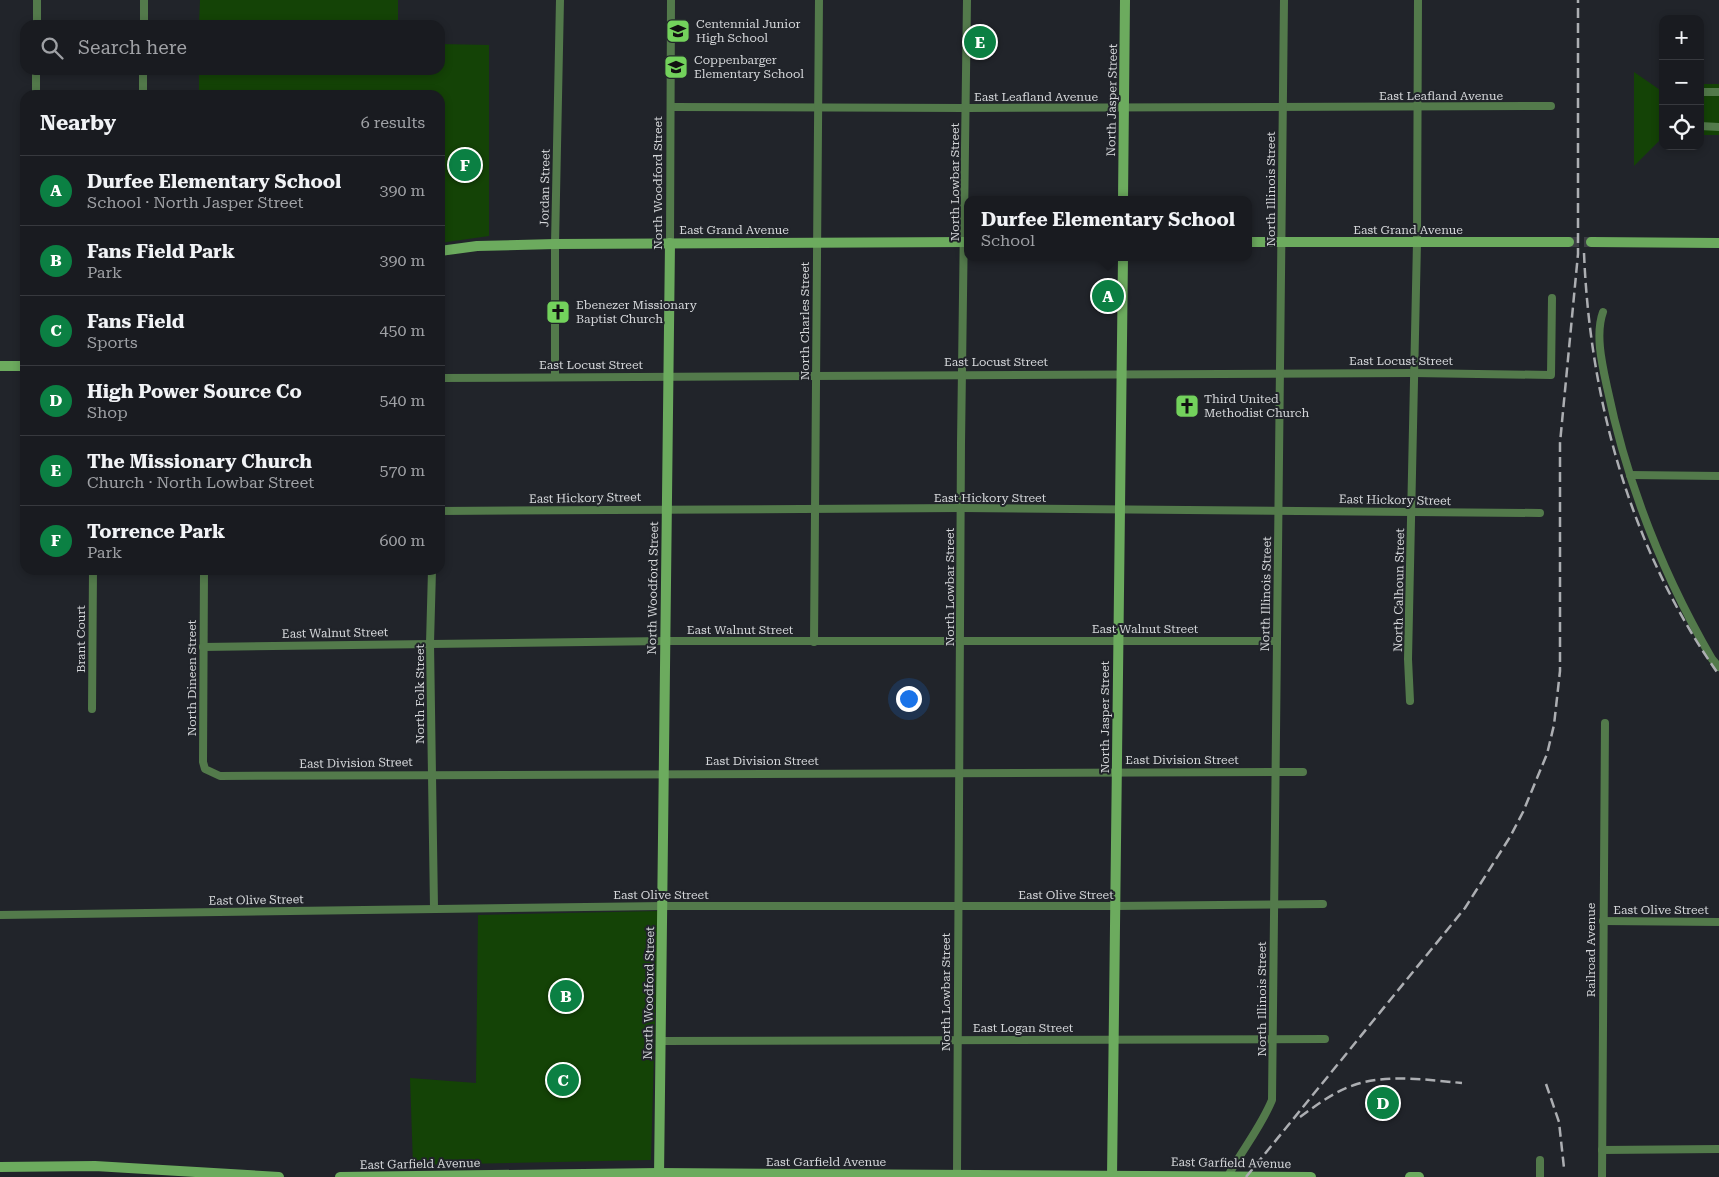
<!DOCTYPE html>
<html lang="en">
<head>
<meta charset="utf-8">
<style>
  body { margin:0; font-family:"Roboto Serif",serif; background:#26282d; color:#f1f3f6 }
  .controls { position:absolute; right:15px; top:15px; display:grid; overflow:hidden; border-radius:10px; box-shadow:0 2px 8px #0003 }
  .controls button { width:45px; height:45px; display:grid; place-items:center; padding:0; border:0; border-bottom:1px solid #37393e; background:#191b20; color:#f1f3f6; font:25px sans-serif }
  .you { position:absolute; left:908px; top:698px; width:18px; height:18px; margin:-12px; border:4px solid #fff; border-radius:50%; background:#1a73e8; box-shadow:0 0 0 8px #1a73e833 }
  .badge { display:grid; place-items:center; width:32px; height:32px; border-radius:50%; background:#0b8043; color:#fff; font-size:16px; font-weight:700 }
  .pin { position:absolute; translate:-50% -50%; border:2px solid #fff; box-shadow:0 1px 5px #0006 }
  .popup { position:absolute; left:964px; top:196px; width:288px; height:65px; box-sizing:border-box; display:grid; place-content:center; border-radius:10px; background:#191b20; filter:drop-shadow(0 1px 4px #0005); font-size:16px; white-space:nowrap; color:#9fa1a5 }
  .popup b { font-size:19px; color:#f1f3f6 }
  .popup::after { content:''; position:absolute; left:50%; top:100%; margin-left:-10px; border:10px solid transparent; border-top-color:#191b20 }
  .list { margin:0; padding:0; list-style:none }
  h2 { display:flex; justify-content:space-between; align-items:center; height:65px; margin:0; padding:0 20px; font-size:21px }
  h2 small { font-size:16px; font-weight:400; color:#9fa1a5 }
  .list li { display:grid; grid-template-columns:32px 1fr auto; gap:15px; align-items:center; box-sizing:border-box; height:70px; padding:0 20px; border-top:1px solid #37393e }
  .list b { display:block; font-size:19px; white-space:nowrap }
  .list p { margin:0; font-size:16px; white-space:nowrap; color:#9fa1a5 }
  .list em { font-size:16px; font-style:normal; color:#9fa1a5 }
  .icon { flex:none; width:28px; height:28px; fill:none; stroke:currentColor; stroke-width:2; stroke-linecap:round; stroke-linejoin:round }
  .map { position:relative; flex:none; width:1719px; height:1177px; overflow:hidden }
  .search { position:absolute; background:#191b20; box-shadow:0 2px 8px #0003; left:20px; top:20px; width:425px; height:55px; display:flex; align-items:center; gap:12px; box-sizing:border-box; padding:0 18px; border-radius:15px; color:#9fa1a5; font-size:19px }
  .panel { position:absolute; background:#191b20; box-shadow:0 2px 8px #0003; left:20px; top:90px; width:425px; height:485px; border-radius:15px }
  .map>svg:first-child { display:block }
  .green { fill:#144306 }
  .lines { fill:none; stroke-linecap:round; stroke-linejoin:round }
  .secondary-tunnel { stroke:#3c3f44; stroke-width:10; stroke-dasharray:10 5; stroke-linecap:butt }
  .street { stroke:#537a4b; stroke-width:8 }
  .secondary { stroke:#6cab5e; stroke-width:10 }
  .rail { stroke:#acaeb2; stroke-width:2.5; stroke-dasharray:10 5; stroke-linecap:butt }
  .labels { text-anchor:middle; stroke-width:4; stroke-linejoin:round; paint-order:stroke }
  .poi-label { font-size:12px; fill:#d5d7da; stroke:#21242a; text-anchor:start }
  .street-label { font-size:12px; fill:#d5d7da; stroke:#21242a }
</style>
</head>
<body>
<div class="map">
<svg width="1719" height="1177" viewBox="0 0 1719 1177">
  <rect width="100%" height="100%" fill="#21242a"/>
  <g class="green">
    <path d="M 200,0 L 398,0 L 398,25 L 199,25 Z"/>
    <path d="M 440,44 L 489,45 L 489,236 L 440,243 L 440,95 L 199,95 L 199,70 L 440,70 Z"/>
    <path d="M 1634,72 L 1663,92 L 1663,137 L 1634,166 Z"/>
    <rect x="1700" y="84" width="19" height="51"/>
    <path d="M 658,911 L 651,1160 L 413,1165 L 410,1078 L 476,1083 L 478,915 Z"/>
  </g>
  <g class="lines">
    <path class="secondary-tunnel" d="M 1569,242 L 1591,242"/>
    <g class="street">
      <path d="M 37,25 L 37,0"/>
      <path d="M 144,25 L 144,0"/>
      <path d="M 1700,92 L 1719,92"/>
      <path d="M 36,95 L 36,70"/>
      <path d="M 143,95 L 143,70"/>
      <path d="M 671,107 L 966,108 L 1551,106"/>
      <path d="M 1700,126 L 1719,127"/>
      <path d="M 670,243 L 671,0"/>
      <path d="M 1603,312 C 1595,334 1602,364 1607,387 C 1627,484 1662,573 1712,659 L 1719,667"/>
      <path d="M 555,377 L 555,244 L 560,0"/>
      <path d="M 440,378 L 1413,373 L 1551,375 L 1552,298"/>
      <path d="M 1630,475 L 1719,476"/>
      <path d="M 440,511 L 961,508 L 1540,513"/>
      <path d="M 204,570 L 203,762 L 205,769 L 220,776 L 1303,772"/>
      <path d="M 432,570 L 430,643 L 434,908"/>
      <path d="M 814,642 L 819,0"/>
      <path d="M 203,647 L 665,641 L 1277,641"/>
      <path d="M 1410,701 L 1408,659 L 1417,242 L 1418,0"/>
      <path d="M 92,709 L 93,570"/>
      <path d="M 0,915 L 663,906 L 1116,906 L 1323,904"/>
      <path d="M 1603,921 L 1719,922"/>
      <path d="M 662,1041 L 1325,1039"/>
      <path d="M 1602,1150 L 1719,1149"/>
      <path d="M 1540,1160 L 1540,1177"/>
      <path d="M 957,1174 L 961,443 L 967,0"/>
      <path d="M 1228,1176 C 1242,1150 1261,1127 1272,1100 L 1284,0"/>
      <path d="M 1602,1177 L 1605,723"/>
    </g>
    <g class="secondary">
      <path d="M 1123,200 L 1125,0"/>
      <path d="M 1248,242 L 1569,242"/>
      <path d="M 1591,242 L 1719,243"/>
      <path d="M 440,251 L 477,246 L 555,244 L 968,242"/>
      <path d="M 0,366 L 25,366"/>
      <path d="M 0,1167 L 95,1166 L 279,1177"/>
      <path d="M 340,1177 L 659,1173 L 1311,1177"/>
      <path d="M 659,1177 L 670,243"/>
      <path d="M 1112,1177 L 1123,257"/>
      <path d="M 1410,1177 L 1419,1177"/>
    </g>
    <g class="rail">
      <path d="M 1584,253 C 1590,403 1632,552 1719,675"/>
      <path d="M 1546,1084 L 1559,1122 L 1564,1168"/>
      <path d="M 1300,1117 C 1318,1104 1335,1091 1357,1084 C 1389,1074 1429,1080 1462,1083"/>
      <path d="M 1246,1177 L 1465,908 L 1510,837 L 1523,812 L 1547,754 L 1554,725 L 1560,671 L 1560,443 L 1578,254 L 1578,0"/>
    </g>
  </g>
  <defs>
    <g id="school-square" transform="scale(1.25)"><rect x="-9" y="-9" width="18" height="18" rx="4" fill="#73d25c" stroke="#21242a"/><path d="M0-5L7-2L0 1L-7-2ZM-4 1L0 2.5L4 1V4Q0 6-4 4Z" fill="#111"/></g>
    <g id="church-square" transform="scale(1.25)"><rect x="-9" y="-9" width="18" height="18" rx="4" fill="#73d25c" stroke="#21242a"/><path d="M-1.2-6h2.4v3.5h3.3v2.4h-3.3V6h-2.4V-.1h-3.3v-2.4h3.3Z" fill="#111"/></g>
  </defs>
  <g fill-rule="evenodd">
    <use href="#school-square" x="678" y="31"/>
    <use href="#school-square" x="676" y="67"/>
    <use href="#church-square" x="558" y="312"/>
    <use href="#church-square" x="1187" y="406"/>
  </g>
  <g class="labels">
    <g class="poi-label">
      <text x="696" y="28">Centennial Junior<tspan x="696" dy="14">High School</tspan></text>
      <text x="694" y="64">Coppenbarger<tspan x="694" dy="14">Elementary School</tspan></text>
      <text x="576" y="309">Ebenezer Missionary<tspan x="576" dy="14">Baptist Church</tspan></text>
      <text x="1204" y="403">Third United<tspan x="1204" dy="14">Methodist Church</tspan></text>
    </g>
    <g class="street-label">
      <text x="1441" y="100">East Leafland Avenue</text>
      <text x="1036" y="101">East Leafland Avenue</text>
      <text transform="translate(1112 100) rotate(-89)" y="4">North Jasper Street</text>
      <text transform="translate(955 182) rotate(-90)" y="4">North Lowbar Street</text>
      <text transform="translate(658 183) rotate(-90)" y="4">North Woodford Street</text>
      <text transform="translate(545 188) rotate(-89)" y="4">Jordan Street</text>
      <text transform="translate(1271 189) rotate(-90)" y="4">North Illinois Street</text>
      <text x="734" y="234">East Grand Avenue</text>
      <text x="1408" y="234">East Grand Avenue</text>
      <text transform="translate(805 321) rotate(-90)" y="4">North Charles Street</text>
      <text x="1401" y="365">East Locust Street</text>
      <text x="996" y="366">East Locust Street</text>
      <text x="591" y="369">East Locust Street</text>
      <text transform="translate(585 498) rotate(-1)" y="4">East Hickory Street</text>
      <text x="990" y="502">East Hickory Street</text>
      <text transform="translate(1395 500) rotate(1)" y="4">East Hickory Street</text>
      <text transform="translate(950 587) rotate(-90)" y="4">North Lowbar Street</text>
      <text transform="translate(653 588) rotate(-89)" y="4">North Woodford Street</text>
      <text transform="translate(1399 590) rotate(-89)" y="4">North Calhoun Street</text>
      <text transform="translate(1266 594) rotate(-89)" y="4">North Illinois Street</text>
      <text x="1145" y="633">East Walnut Street</text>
      <text x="740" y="634">East Walnut Street</text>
      <text transform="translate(335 633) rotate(-1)" y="4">East Walnut Street</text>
      <text transform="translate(81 639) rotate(-90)" y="4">Brant Court</text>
      <text transform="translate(192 678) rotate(-90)" y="4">North Dineen Street</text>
      <text transform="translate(420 694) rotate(-90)" y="4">North Folk Street</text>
      <text transform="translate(1105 717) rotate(-90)" y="4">North Jasper Street</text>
      <text x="1182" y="764">East Division Street</text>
      <text x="762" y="765">East Division Street</text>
      <text transform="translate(356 763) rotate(-1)" y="4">East Division Street</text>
      <text x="661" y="899">East Olive Street</text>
      <text x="1066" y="899">East Olive Street</text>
      <text transform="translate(256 900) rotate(-1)" y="4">East Olive Street</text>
      <text x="1661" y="914">East Olive Street</text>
      <text transform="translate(1591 950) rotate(-90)" y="4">Railroad Avenue</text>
      <text transform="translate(946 992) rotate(-90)" y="4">North Lowbar Street</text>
      <text transform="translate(649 993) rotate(-89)" y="4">North Woodford Street</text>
      <text transform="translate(1262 999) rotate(-90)" y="4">North Illinois Street</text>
      <text x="1023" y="1032">East Logan Street</text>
      <text x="826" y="1166">East Garfield Avenue</text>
      <text transform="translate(1231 1163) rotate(1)" y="4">East Garfield Avenue</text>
      <text transform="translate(420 1164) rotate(-1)" y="4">East Garfield Avenue</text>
    </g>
  </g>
</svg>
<div class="controls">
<button>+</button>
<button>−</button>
<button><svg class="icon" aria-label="locate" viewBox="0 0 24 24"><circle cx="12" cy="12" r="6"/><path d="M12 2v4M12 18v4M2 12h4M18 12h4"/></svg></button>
</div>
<div class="you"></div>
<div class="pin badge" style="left:1108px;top:296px">A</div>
<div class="popup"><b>Durfee Elementary School</b>School</div>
<div class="pin badge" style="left:566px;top:996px">B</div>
<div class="pin badge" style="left:563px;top:1080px">C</div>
<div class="pin badge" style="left:1383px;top:1103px">D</div>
<div class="pin badge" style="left:980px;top:42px">E</div>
<div class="pin badge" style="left:465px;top:165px">F</div>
<div class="search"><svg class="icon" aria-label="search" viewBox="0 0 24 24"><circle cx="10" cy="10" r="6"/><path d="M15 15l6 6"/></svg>Search here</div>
<section class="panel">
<h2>Nearby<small>6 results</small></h2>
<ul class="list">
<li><span class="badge">A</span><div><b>Durfee Elementary School</b><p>School · North Jasper Street</p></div><em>390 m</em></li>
<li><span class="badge">B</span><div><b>Fans Field Park</b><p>Park</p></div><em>390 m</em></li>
<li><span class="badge">C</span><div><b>Fans Field</b><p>Sports</p></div><em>450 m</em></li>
<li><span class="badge">D</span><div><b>High Power Source Co</b><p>Shop</p></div><em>540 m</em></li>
<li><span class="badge">E</span><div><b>The Missionary Church</b><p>Church · North Lowbar Street</p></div><em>570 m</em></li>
<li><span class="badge">F</span><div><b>Torrence Park</b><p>Park</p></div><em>600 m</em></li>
</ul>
</section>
</div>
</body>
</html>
